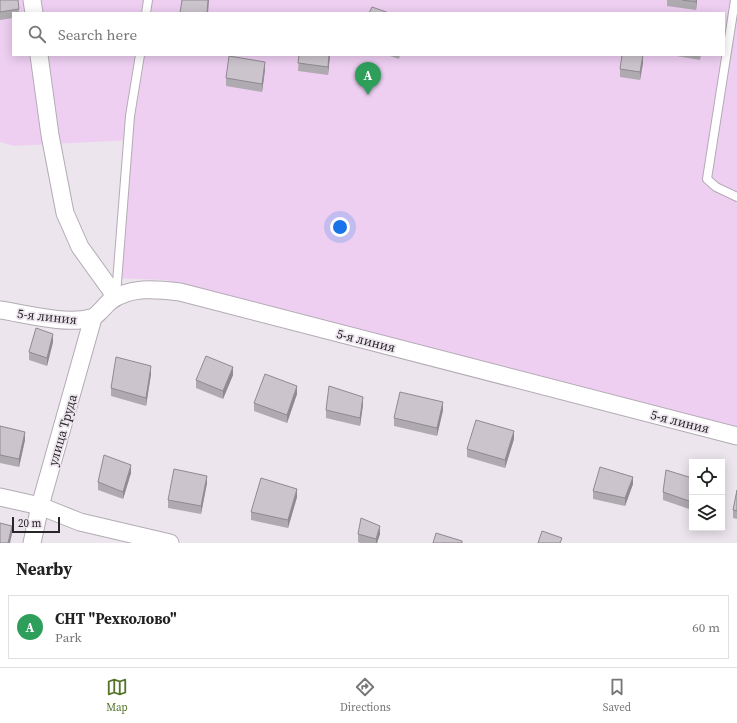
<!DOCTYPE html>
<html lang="en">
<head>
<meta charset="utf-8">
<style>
  body { margin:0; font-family:"Source Serif 4",serif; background:#f6f6f6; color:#222 }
  .controls { position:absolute; right:12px; bottom:12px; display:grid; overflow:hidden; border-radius:0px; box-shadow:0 2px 10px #0003 }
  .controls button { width:36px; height:36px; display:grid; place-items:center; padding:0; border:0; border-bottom:1px solid #e0e0e0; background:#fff; color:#222; font:20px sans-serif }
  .scale { position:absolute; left:12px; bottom:10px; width:48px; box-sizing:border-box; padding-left:4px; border:2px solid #292629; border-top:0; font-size:11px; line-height:14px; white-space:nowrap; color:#292629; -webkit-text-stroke:3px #ede5ee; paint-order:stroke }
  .you { position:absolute; left:340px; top:227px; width:14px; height:14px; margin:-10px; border:3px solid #fff; border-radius:50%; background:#1a73e8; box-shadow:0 0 0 6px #1a73e833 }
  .badge { display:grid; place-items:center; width:26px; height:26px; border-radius:50%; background:#55742a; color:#fff; font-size:13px; font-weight:700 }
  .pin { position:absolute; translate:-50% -33px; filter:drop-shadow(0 1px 2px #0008) }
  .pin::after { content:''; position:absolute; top:21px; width:14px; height:12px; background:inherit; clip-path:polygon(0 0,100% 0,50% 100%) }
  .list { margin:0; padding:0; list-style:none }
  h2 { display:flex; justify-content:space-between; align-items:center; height:52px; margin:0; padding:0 16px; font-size:17px }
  h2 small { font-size:13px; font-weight:400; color:#767676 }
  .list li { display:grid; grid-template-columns:26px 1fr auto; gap:12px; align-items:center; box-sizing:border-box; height:64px; margin:0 8px 8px; padding:0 8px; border:1px solid #e0e0e0; border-radius:0px }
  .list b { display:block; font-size:15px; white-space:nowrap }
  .list p { margin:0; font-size:13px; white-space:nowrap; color:#767676 }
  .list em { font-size:13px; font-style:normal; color:#767676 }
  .icon { flex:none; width:22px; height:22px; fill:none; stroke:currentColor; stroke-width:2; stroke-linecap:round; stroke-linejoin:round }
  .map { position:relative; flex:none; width:737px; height:543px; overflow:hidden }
  .search { position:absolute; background:#fff; box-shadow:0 2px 10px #0003; left:12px; right:12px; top:12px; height:44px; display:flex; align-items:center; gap:10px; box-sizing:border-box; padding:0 14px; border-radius:0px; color:#767676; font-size:15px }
  .sheet { height:124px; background:#fff }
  nav { display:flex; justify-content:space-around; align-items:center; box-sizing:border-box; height:56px; border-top:1px solid #e0e0e0; background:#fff; font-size:11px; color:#767676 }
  nav a { display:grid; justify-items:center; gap:2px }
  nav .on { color:#55742a }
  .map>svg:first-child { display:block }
  .green { fill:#eecff2; fill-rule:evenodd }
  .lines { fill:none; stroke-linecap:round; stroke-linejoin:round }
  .lane-casing { stroke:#b3abb4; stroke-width:10 }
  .street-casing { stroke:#b3abb4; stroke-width:19 }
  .lane { stroke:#fff; stroke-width:8 }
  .street { stroke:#fff; stroke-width:17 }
  .wall { fill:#afa9b0 }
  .shaded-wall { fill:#8f8990 }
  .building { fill:#ccc4cd; stroke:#8f8990 }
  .labels { text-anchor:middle; stroke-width:3.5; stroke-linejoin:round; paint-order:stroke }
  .street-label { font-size:13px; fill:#292629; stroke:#ede5ee }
</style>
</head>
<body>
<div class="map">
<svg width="737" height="543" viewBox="0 0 737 543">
  <rect width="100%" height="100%" fill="#ede5ee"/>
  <path class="green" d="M 0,0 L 737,0 L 737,428 L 166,280 L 113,278 L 132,140 L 14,146 L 0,142 ZM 13,13 L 724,13 L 724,55 L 13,55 Z"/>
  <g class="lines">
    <g class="lane-casing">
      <g id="lane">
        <path d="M 735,0 L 707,179 L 716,187 L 737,197"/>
        <path d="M 146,13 L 148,0"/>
        <path d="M 116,295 L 130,116 L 140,55"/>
      </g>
    </g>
    <g class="street-casing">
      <g id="street">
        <path d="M 32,0 L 34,13"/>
        <path d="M 39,55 L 50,135 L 65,213 L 80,247 L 116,297"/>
        <path d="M 0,310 C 26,314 66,325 91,318 C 96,317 105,306 109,302 C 129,286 156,289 180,292 L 737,436"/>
        <path d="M 0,497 L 40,506 L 80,522 L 170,543"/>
        <path d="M 32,543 L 40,506 L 93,318"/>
      </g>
    </g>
    <use href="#lane" class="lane"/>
    <use href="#street" class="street"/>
  </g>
  <g class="wall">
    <path d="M 0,0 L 19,9 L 19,13 L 13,13 L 13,18 L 0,20 Z"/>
    <path d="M 667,0 L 697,0 L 696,10 L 667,6 Z"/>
    <path d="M 299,55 L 330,55 L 328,75 L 298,71 Z"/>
    <path d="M 387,55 L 400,55 L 399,59 Z"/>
    <path d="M 671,55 L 701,55 L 700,60 Z"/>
    <path d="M 643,63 L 640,80 L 620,77 L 620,69 Z"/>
    <path d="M 265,70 L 262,92 L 226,86 L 226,78 Z"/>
    <path d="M 53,342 L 47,366 L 29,360 L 29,352 Z"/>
    <path d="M 151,374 L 146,406 L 111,396 L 111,388 Z"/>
    <path d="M 233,375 L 223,399 L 196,388 L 196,380 Z"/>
    <path d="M 297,394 L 287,423 L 254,411 L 254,403 Z"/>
    <path d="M 363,405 L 360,426 L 326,418 L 326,410 Z"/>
    <path d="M 443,410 L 437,436 L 394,426 L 394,418 Z"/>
    <path d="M 0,426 L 25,440 L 19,467 L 0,463 Z"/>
    <path d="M 514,439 L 505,468 L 467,457 L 467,449 Z"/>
    <path d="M 131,473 L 123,499 L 98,490 L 98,482 Z"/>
    <path d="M 692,478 L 692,510 L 663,500 L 663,492 Z"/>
    <path d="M 207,483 L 201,514 L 168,508 L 168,500 Z"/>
    <path d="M 633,484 L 625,506 L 593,499 L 593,491 Z"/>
    <path d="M 737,490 L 737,519 L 733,518 L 733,510 Z"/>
    <path d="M 297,497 L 288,528 L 251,520 L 251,512 Z"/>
    <path d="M 358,534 L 380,534 L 377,543 L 360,543 L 358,542 Z"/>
  </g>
  <g class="shaded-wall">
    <path d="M 208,0 L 209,0 L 208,13 L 207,13 Z"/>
    <path d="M 696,0 L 697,0 L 696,10 Z"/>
    <path d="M 329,55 L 330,55 L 328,75 L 328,67 Z"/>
    <path d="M 643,55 L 643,63 L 640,80 L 640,72 Z"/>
    <path d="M 265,62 L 265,70 L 262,92 L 262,84 Z"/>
    <path d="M 53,334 L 53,342 L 47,366 L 47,358 Z"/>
    <path d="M 151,366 L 151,374 L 146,406 L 146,398 Z"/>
    <path d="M 233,367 L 233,375 L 223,399 L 223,391 Z"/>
    <path d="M 297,386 L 297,394 L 287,423 L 287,415 Z"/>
    <path d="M 363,397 L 363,405 L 360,426 L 360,418 Z"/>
    <path d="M 443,402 L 443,410 L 437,436 L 437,428 Z"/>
    <path d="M 514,431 L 514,439 L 505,468 L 505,460 Z"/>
    <path d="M 25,432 L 25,440 L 19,467 L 19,459 Z"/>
    <path d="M 131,465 L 131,473 L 123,499 L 123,492 Z"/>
    <path d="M 207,476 L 207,483 L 201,514 L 201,506 Z"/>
    <path d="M 633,477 L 633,484 L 625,506 L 625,498 Z"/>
    <path d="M 297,489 L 297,497 L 288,528 L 288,520 Z"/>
    <path d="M 12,526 L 12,534 L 10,543 L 8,543 Z"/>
    <path d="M 380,526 L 380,534 L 377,543 L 376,543 L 376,539 Z"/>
  </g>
  <g class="building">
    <path d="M 0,0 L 18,0 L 19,9 L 0,12 Z"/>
    <path d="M 182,0 L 208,0 L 207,13 L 180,13 Z"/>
    <path d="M 682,0 L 696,0 L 696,2 Z"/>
    <path d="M 372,7 L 389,13 L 369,13 Z"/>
    <path d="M 299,55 L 329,55 L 328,67 L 298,63 Z"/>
    <path d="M 622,55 L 643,55 L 640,72 L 620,69 Z"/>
    <path d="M 229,56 L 265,62 L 262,84 L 226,78 Z"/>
    <path d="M 36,328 L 53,334 L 47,358 L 29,352 Z"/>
    <path d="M 206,356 L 233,367 L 223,391 L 196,380 Z"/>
    <path d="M 116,357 L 151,366 L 146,398 L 111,388 Z"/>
    <path d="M 265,374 L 297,386 L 287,415 L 254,403 Z"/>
    <path d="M 329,386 L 363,397 L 360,418 L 326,410 Z"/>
    <path d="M 400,392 L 443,402 L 437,428 L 394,418 Z"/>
    <path d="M 476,420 L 514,431 L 505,460 L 467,449 Z"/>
    <path d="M 0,426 L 25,432 L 19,459 L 0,455 Z"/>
    <path d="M 104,455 L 131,465 L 123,492 L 98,482 Z"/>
    <path d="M 600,467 L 633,477 L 625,498 L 593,491 Z"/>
    <path d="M 174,469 L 207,476 L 201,506 L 168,500 Z"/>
    <path d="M 666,470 L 692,478 L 692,502 L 663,492 Z"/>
    <path d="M 261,478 L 297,489 L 288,520 L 251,512 Z"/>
    <path d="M 737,490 L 737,511 L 733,510 Z"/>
    <path d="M 361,518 L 380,526 L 376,539 L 358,534 Z"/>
    <path d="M 0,523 L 12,526 L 8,543 L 0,543 Z"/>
    <path d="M 542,531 L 562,538 L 560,543 L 538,543 Z"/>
    <path d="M 436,533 L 462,541 L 462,543 L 433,543 Z"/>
  </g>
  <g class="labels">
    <g class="street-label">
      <text transform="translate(47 316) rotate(6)" y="5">5-я линия</text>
      <text transform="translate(366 340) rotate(14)" y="5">5-я линия</text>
      <text transform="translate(680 421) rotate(14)" y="5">5-я линия</text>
      <text transform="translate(62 430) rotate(-74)" y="5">улица Труда</text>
    </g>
  </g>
</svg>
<div class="controls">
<button><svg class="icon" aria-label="locate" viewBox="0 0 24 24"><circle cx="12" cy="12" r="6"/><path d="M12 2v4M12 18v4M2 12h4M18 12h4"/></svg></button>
<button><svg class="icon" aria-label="layers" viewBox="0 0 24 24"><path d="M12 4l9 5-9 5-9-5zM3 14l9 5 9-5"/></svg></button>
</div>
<div class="scale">20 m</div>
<div class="you"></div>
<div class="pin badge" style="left:368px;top:95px;background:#2e9e5b">A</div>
<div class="search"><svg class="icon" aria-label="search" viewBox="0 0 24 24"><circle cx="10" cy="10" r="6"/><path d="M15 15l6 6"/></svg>Search here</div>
</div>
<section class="sheet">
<h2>Nearby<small></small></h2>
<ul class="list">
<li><span class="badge" style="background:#2e9e5b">A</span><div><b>СНТ &quot;Рехколово&quot;</b><p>Park</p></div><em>60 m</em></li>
</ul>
</section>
<nav>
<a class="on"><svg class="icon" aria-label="map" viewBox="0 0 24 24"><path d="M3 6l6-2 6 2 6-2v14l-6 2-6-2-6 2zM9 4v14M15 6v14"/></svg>Map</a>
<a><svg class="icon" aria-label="directions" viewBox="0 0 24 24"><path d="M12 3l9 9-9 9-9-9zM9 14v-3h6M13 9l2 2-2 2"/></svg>Directions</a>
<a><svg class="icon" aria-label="saved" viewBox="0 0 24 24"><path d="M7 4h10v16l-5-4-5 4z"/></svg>Saved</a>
</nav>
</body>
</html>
